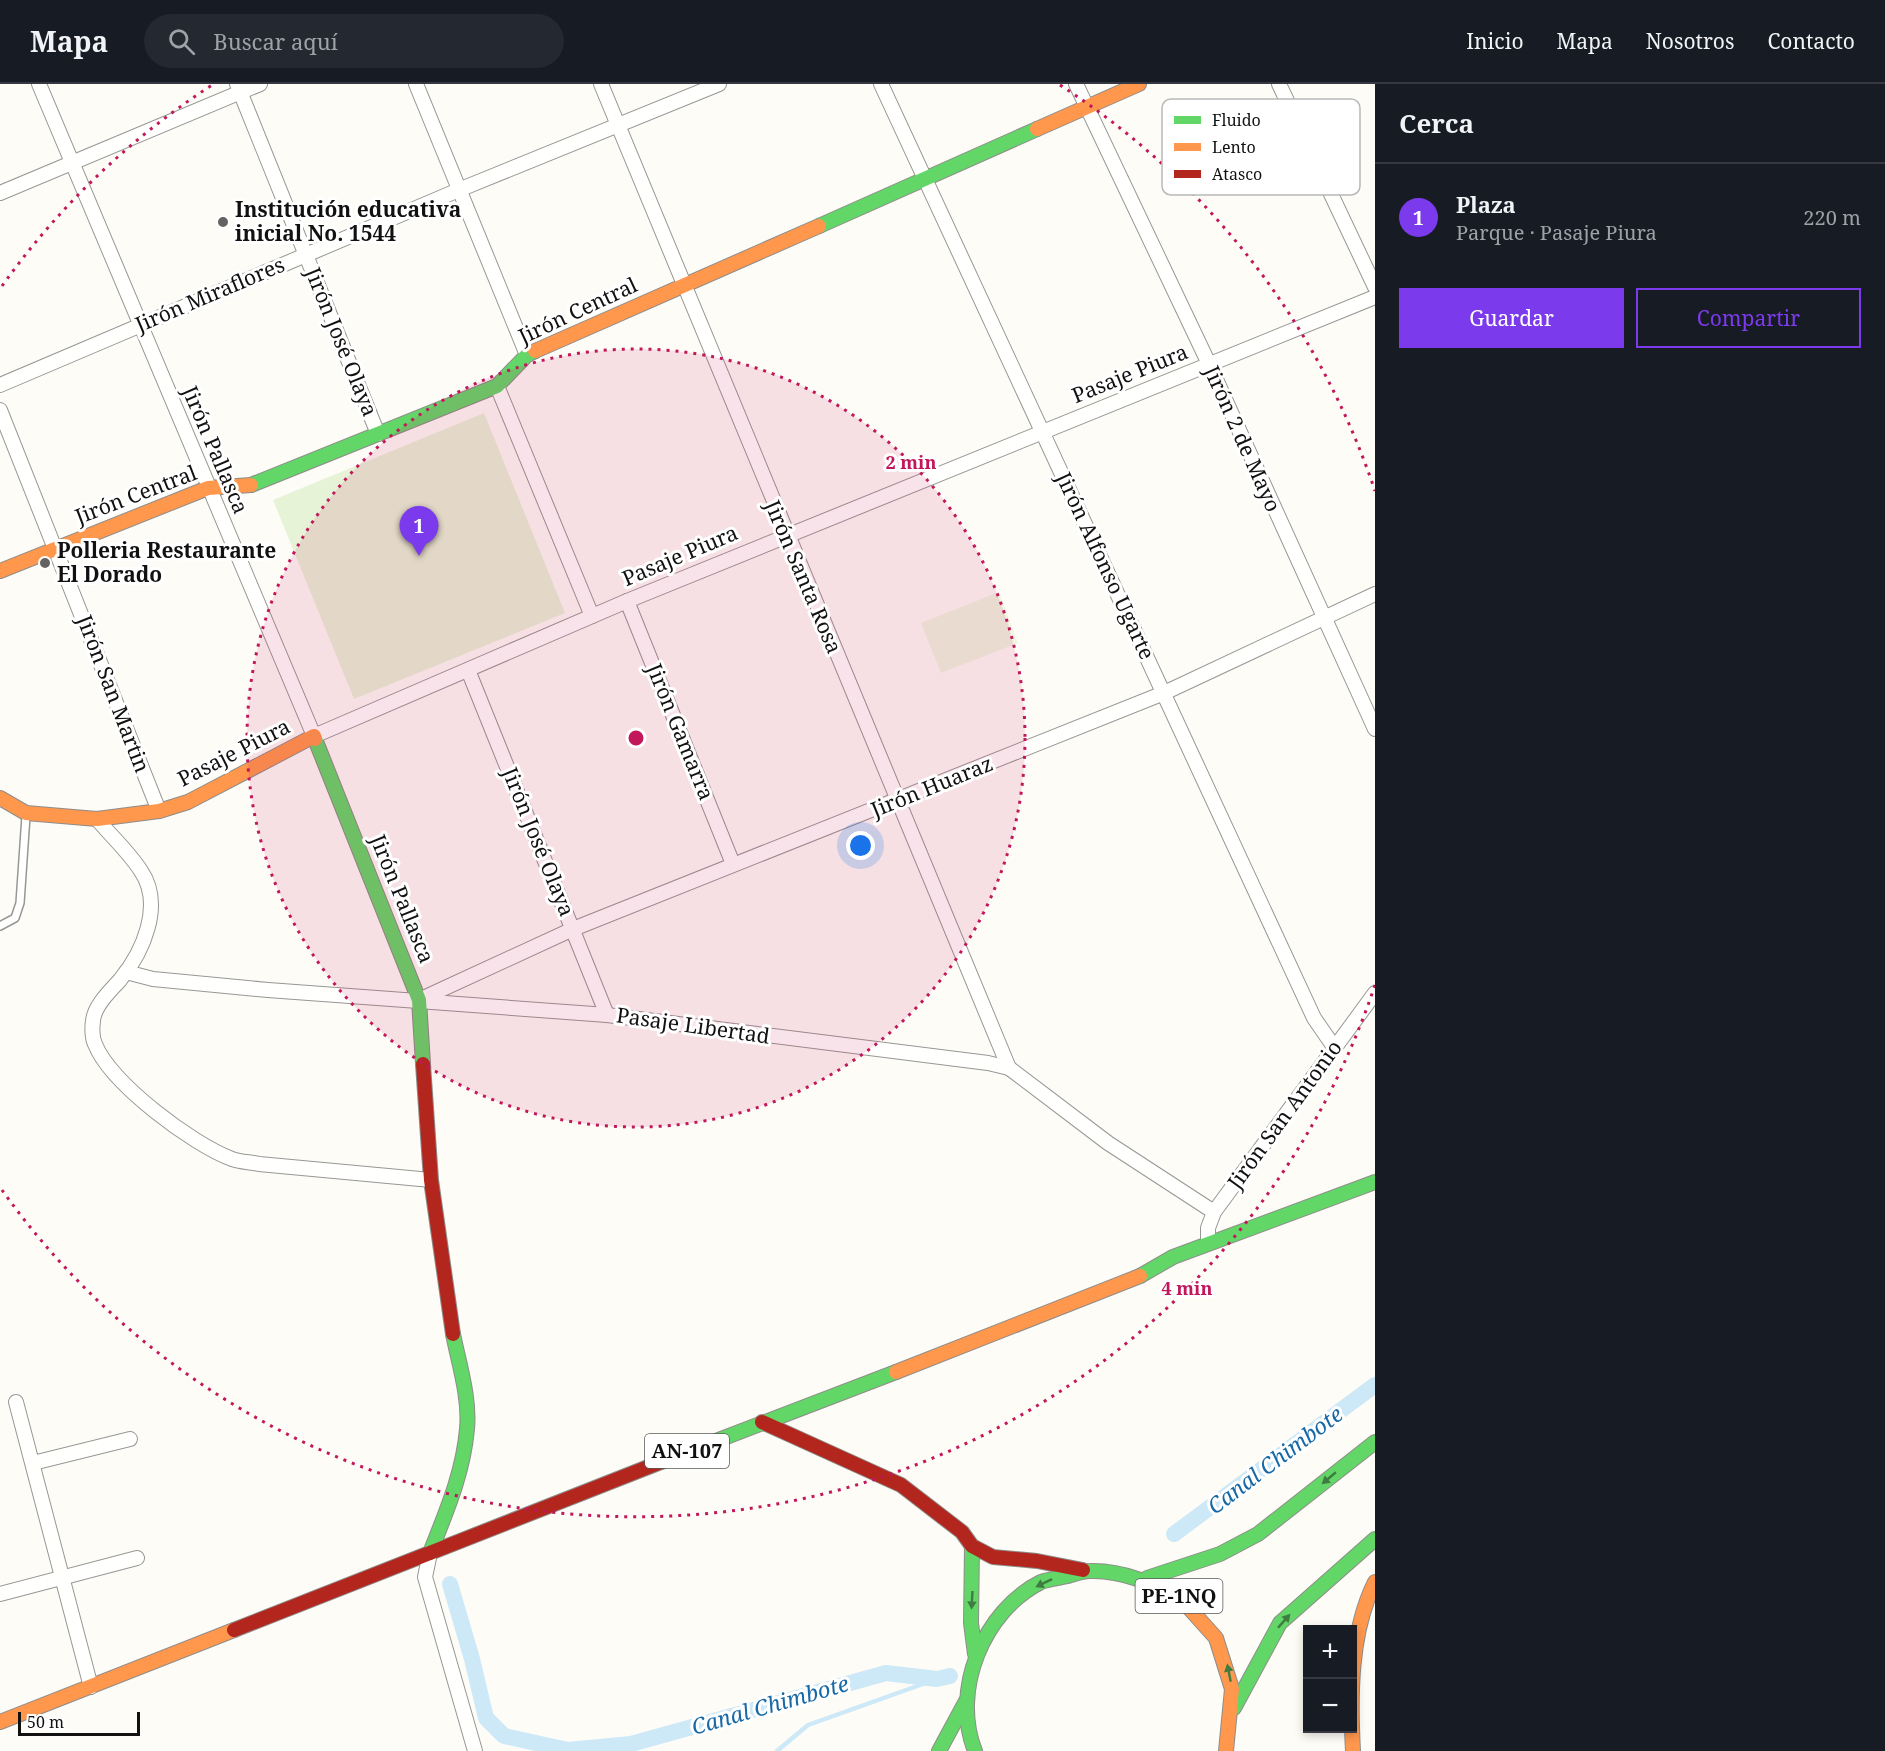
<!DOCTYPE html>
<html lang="es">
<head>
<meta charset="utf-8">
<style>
  body { margin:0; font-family:"Noto Serif",serif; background:#242831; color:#f1f3f6 }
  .controls { position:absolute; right:18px; bottom:18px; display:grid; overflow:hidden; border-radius:0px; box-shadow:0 3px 9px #0003 }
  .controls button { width:54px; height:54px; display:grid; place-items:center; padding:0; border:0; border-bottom:2px solid #363941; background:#171b24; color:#f1f3f6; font:30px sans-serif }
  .scale { position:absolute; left:18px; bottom:15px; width:122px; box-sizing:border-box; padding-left:6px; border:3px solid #111; border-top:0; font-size:16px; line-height:21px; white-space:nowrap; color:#111; -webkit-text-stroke:4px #fff; paint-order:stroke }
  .you { position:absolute; left:861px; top:762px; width:21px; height:21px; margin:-15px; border:4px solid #fff; border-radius:50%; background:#1a73e8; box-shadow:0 0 0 9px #1a73e833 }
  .badge { display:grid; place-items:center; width:39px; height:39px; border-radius:50%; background:#7c3aed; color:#fff; font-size:20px; font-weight:700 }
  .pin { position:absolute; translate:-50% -50px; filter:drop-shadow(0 2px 3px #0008) }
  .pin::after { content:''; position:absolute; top:32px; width:21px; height:18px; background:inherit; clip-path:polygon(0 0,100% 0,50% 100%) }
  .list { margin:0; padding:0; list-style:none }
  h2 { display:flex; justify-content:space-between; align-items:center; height:78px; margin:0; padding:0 24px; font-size:26px }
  h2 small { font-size:20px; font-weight:400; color:#9ea1a6 }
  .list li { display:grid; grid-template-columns:39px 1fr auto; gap:18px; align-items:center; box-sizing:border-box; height:108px; padding:0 24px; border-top:2px solid #363941 }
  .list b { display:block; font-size:22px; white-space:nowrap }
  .list p { margin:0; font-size:20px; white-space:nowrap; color:#9ea1a6 }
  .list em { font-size:20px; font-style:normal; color:#9ea1a6 }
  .actions { display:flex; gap:12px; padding:18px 24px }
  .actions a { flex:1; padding:14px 0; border:2px solid #7c3aed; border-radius:0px; text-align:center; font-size:21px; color:#7c3aed }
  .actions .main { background:#7c3aed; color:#fff }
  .icon { flex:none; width:33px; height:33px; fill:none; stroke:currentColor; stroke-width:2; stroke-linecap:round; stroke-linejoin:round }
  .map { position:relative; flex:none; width:1375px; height:1667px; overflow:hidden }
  header { display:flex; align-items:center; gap:36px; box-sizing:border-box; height:84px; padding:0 30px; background:#171b24; border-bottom:2px solid #363941 }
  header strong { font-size:28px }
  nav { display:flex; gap:33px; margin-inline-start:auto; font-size:21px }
  .search { width:420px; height:54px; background:#242831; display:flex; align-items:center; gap:15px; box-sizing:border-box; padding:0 21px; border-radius:33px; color:#9ea1a6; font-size:22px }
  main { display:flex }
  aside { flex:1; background:#171b24 }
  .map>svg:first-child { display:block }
  .green { fill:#e7f3d7 }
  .pitch { fill:#f0f6e1 }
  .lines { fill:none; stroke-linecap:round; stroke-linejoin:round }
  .stream { stroke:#cde8f7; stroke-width:4.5 }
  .canal { stroke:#cde8f7; stroke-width:16 }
  .lane-casing { stroke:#979795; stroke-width:10 }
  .street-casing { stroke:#979795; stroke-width:16 }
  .fast-casing { stroke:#8e8d8b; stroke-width:16 }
  .slow-casing { stroke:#8e8d8b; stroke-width:16 }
  .jam-casing { stroke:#8e8d8b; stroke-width:16 }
  .lane { stroke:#fffffe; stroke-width:7 }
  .street { stroke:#fffffe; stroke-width:14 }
  .fast { stroke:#63d668; stroke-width:14 }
  .slow { stroke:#ff974d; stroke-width:14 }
  .jam { stroke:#b3261e; stroke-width:14 }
  .oneway { fill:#3e7d41 }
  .ring { fill:none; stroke:#c2185b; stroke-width:3; stroke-dasharray:3 6 }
  .poi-dot { fill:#646362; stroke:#fff; stroke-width:2 }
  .labels { text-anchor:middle; stroke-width:6; stroke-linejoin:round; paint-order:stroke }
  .shield { fill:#fff; stroke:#585858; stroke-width:1.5 }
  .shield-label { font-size:20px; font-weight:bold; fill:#111 }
  .poi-label { font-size:21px; font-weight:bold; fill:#111; stroke:#fff; text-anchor:start }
  .street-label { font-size:21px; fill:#111; stroke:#fff }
  .water-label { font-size:22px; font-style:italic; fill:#1768a6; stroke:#fff }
  .key { fill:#fff; stroke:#b8b8b8; stroke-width:1.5 }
  .key-label { font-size:16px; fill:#111 }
  .centre { fill:#c2185b; stroke:#fff; stroke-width:3 }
  .ring-label { font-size:18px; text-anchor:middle; font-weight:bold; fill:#c2185b; stroke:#fff; stroke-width:6; stroke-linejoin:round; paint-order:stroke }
</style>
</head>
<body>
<header>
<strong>Mapa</strong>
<div class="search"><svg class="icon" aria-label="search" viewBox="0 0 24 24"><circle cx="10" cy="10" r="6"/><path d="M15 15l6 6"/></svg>Buscar aquí</div>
<nav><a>Inicio</a><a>Mapa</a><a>Nosotros</a><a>Contacto</a></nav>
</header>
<main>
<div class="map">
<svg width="1375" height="1667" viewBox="0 0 1375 1667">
  <rect width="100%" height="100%" fill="#fdfcf7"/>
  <path class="green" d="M 484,329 L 565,529 L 354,615 L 273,416 Z"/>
  <path class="pitch" d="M 999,508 L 1018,559 L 941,589 L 921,539 Z"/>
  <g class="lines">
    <path class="stream" d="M 777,1667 L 808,1641 L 937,1595"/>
    <g class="canal">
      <path d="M 1174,1450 L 1375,1301"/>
      <path d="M 450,1500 L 472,1575 L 486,1634 L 504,1652 L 568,1666 L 631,1660 L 886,1589 L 937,1595 L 950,1592"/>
    </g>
    <g class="lane-casing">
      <path id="lane" d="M 0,842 L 15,834 L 20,819 L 26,732"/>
    </g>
    <g class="street-casing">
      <g id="street">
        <path d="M 39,0 L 314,652 L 627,517 L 1375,213"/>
        <path d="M 237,0 L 378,350"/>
        <path d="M 416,0 L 527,271"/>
        <path d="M 601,0 L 1009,984"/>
        <path d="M 881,0 L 1314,934 L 1334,963"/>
        <path d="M 1076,0 L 1209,280 L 1375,645"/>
        <path d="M 1279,0 L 1375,203"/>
        <path d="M 0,109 L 260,0"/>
        <path d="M 0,301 L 461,105 L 719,0"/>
        <path d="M 497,302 L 592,532"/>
        <path d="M 0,326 L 159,727"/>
        <path d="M 627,517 L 733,780"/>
        <path d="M 468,586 L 607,931"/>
        <path d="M 97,735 C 111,752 129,768 141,787 C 164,821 143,868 120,896 C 110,907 94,922 93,937 C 92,943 92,954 95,960 C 110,999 192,1060 232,1075 C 240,1078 250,1078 259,1080 L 431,1096"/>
        <path d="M 126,888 L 153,895 L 268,906 L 607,931 L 988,979 L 1009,984 L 1108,1059 L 1214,1128"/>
        <path d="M 421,915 L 573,845 L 1164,609 L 1375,510"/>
        <path d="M 1208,1159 L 1208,1144 L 1214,1128 L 1375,909"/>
        <path d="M 16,1318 L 91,1603"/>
        <path d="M 33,1379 L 130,1355"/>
        <path d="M 430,1469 L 425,1493 L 475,1667"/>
        <path d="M 0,1510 L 137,1474"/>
      </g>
    </g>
    <g class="fast-casing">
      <g id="fast">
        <path d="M 819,142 L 1037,45"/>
        <path d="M 251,401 L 497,302 L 527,271 L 535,267"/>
        <path d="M 315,655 L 419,916 L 423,980"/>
        <path d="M 1140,1192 L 1173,1173 L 1375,1098"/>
        <path d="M 661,1378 L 896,1288"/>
        <path d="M 972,1462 L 971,1539 L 975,1570"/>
        <path d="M 430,1469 C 446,1428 463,1390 467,1345 C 470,1314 459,1280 453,1250"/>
        <path d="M 1147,1494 L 1220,1470 L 1258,1450 L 1375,1358"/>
        <path d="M 1234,1624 L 1280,1539 L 1375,1455"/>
        <path d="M 939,1667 L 966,1617"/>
        <path d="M 975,1667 C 951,1607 983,1527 1041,1498 C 1048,1495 1059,1494 1068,1492 C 1075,1490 1083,1487 1090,1487 C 1124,1486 1152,1500 1181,1515"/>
      </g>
    </g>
    <g class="slow-casing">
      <g id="slow">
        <path d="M 1037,45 L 1139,0"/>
        <path d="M 535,267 L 819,142"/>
        <path d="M 0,487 L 208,404 L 251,401"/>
        <path d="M 0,714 L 26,729 L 97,735 L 159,727 L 188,718 L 314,652 L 315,655"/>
        <path d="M 896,1288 L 1140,1192"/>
        <path d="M 1181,1515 L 1216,1554 L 1232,1605 L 1226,1667"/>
        <path d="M 0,1638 L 234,1546"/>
        <path d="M 1353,1667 C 1350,1612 1350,1548 1375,1498"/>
      </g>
    </g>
    <g class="jam-casing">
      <g id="jam">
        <path d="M 423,980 L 431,1096 L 453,1250"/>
        <path d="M 762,1338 L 901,1401 L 962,1448 L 972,1462 L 993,1473 L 1037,1477 L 1083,1486"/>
        <path d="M 234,1546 L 661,1378"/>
      </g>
    </g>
    <use href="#lane" class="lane"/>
    <use href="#street" class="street"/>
    <use href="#fast" class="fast"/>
    <use href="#slow" class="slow"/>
    <use href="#jam" class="jam"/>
  </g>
  <defs><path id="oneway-solid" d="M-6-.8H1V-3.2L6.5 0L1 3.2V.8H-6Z" transform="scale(1.5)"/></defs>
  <g class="oneway">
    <use href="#oneway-solid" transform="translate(1329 1394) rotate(140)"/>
    <use href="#oneway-solid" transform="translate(1044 1499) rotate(154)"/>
    <use href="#oneway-solid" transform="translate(972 1516) rotate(93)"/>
    <use href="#oneway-solid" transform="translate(1284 1537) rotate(-48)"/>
    <use href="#oneway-solid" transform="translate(1229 1589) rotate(-101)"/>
  </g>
  <circle cx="636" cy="654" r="389" fill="#c2185b" fill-opacity=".12"/>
  <g class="ring">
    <circle cx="636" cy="654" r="389"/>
    <path d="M1375 901A779 779 0 0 1 2 1106M2 202A779 779 0 0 1 212 1M1060 1A779 779 0 0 1 1375 407"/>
  </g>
  <g class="poi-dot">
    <circle cx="223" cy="138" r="6"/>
    <circle cx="45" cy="479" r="6"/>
  </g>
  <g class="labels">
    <g class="shield">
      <rect x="645" y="1350" width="84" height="34" rx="4.5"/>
      <rect x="1135.5" y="1495" width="87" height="34" rx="4.5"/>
    </g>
    <g class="shield-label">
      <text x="687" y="1374">AN-107</text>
      <text x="1179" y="1519">PE-1NQ</text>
    </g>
    <g class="poi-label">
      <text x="235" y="133">Institución educativa<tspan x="235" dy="24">inicial No. 1544</tspan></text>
      <text x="57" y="474">Polleria Restaurante<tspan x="57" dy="24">El Dorado</tspan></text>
    </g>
    <g class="street-label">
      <text transform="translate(210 211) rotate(-23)" y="7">Jirón Miraflores</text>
      <text transform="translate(578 227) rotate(-25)" y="7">Jirón Central</text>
      <text transform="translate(341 258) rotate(68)" y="7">Jirón José Olaya</text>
      <text transform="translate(1130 290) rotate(-22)" y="7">Pasaje Piura</text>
      <text transform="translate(1242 355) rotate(66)" y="7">Jirón 2 de Mayo</text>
      <text transform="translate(215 366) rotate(67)" y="7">Jirón Pallasca</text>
      <text transform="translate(136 411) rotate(-21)" y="7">Jirón Central</text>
      <text transform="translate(680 472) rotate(-23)" y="7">Pasaje Piura</text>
      <text transform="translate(1105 482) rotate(65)" y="7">Jirón Alfonso Ugarte</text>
      <text transform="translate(803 493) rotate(67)" y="7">Jirón Santa Rosa</text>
      <text transform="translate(113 610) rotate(69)" y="7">Jirón San Martin</text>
      <text transform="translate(680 648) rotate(68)" y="7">Jirón Gamarra</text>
      <text transform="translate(234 669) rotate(-27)" y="7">Pasaje Piura</text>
      <text transform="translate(932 703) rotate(-22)" y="7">Jirón Huaraz</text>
      <text transform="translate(538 758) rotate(68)" y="7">Jirón José Olaya</text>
      <text transform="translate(402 815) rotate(68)" y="7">Jirón Pallasca</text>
      <text transform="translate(693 942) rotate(8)" y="7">Pasaje Libertad</text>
      <text transform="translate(1285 1031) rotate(-54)" y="7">Jirón San Antonio</text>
    </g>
    <g class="water-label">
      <text transform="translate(1275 1376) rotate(-37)" y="8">Canal Chimbote</text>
      <text transform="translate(770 1621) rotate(-16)" y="8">Canal Chimbote</text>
    </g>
  </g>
  <rect x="1162" y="15" width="198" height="96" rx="9" class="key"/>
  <rect x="1174" y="32" width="27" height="8" fill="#63d668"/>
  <rect x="1174" y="59" width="27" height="8" fill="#ff974d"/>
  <rect x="1174" y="86" width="27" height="8" fill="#b3261e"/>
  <g class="key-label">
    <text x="1212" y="42">Fluido</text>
    <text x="1212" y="69">Lento</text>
    <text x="1212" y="96">Atasco</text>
  </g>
  <circle cx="636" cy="654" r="9" class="centre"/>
  <g class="ring-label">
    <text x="911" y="385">2 min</text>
    <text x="1187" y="1211">4 min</text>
  </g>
</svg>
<div class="controls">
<button>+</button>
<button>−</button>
</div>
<div class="scale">50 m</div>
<div class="you"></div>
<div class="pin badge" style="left:419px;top:472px">1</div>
</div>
<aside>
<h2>Cerca<small></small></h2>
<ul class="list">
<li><span class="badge">1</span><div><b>Plaza</b><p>Parque · Pasaje Piura</p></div><em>220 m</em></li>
</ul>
<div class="actions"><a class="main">Guardar</a><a>Compartir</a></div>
</aside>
</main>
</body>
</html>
